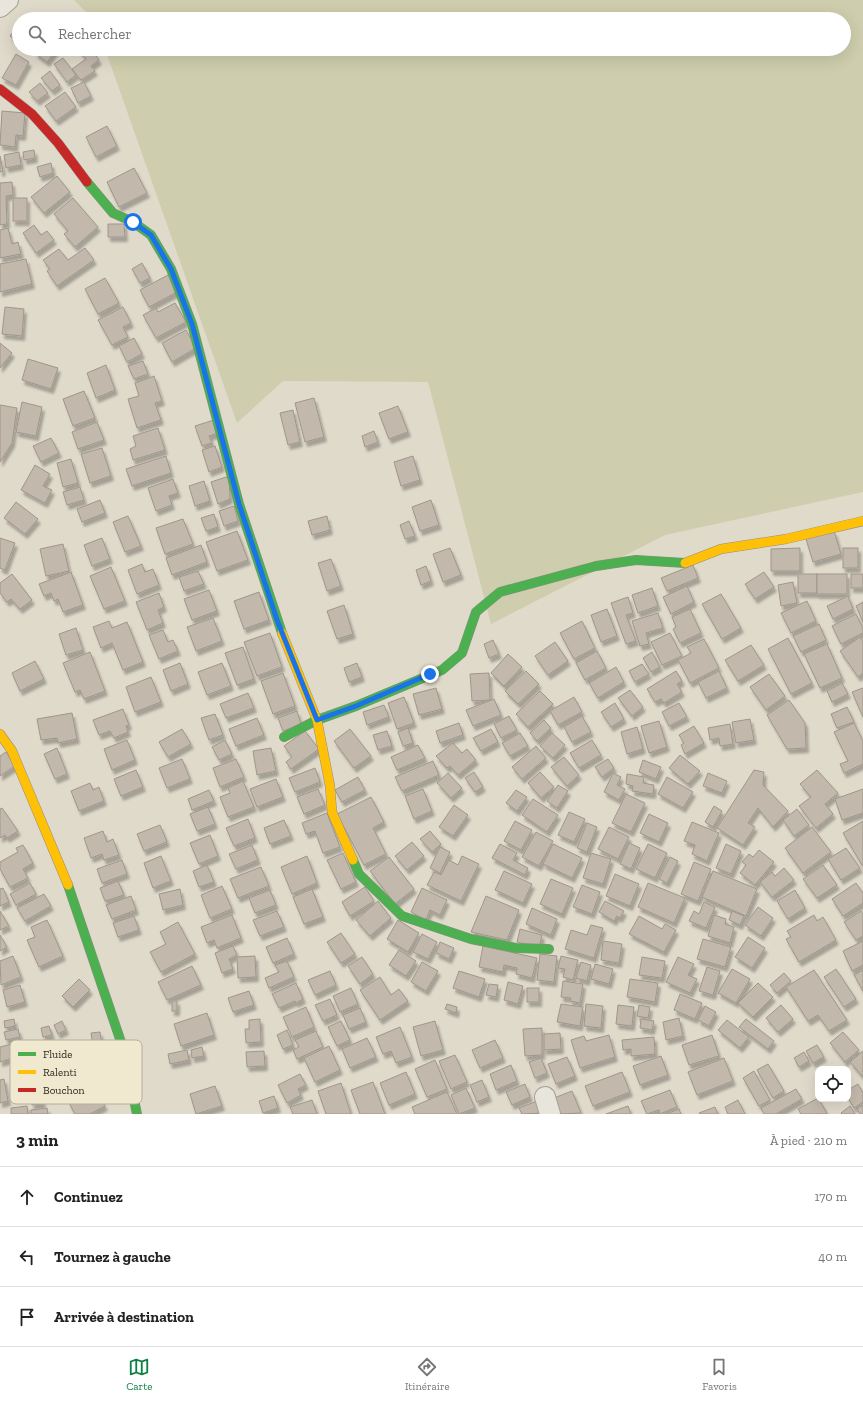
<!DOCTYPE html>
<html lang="fr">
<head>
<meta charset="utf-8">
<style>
  body { margin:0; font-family:"Zilla Slab",serif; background:#f2f2f2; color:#222 }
  .controls { position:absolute; right:12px; bottom:12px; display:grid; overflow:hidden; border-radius:8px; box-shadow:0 4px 16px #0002 }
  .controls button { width:36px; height:36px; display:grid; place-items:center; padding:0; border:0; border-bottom:1px solid #e0e0e0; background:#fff; color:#222; font:20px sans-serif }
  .stop { position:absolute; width:12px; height:12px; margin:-9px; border:3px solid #1a73e8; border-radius:50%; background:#fff }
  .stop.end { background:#1a73e8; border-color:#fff; box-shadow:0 1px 4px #0008 }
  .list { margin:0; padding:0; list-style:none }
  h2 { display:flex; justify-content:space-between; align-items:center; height:52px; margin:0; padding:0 16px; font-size:17px }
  h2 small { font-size:13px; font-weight:400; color:#767676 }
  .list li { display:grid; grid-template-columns:26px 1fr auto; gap:12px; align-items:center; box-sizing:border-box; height:60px; padding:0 16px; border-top:1px solid #e0e0e0 }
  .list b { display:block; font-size:15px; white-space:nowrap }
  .list em { font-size:13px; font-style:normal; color:#767676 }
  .icon { flex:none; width:22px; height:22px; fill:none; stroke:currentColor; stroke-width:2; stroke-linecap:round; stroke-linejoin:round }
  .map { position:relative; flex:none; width:863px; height:1114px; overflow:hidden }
  .search { position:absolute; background:#fff; box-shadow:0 4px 16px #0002; left:12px; right:12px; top:12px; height:44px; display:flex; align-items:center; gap:10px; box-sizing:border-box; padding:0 14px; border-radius:22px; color:#767676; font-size:15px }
  .sheet { height:232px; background:#fff }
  nav { display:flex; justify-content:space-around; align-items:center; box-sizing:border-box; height:56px; border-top:1px solid #e0e0e0; background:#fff; font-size:11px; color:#767676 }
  nav a { display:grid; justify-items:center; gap:2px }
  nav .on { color:#0b8043 }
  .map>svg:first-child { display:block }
  .green { fill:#ceceae }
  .building { fill:#c3b8ac; stroke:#9f968b; filter:url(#shadow) }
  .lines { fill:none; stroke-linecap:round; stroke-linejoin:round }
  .street-casing { stroke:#a59f94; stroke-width:22 }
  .fast-casing { stroke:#948e84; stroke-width:10 }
  .slow-casing { stroke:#948e84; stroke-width:10 }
  .jam-casing { stroke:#948e84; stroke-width:10 }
  .street { stroke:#e8e5dc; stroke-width:20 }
  .fast { stroke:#4caf50; stroke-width:9 }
  .slow { stroke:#ffc107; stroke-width:9 }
  .jam { stroke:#c62828; stroke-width:9 }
  .route { stroke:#1a73e8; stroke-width:5 }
  .key { fill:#f1e8d0; stroke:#b8ae9b; stroke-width:1 }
  .key-label { font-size:11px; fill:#32271e }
</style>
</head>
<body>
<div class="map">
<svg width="863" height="1114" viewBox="0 0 863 1114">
  <defs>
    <filter id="shadow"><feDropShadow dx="2.5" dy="4.5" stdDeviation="1" flood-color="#0004"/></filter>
  </defs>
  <rect width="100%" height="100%" fill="#e0dacb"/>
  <path class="green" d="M 74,0 L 863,0 L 863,492 L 665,535 L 491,624 L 428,382 L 283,381 L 237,423 L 105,49 L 844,49 L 844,19 L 93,19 Z"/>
  <g class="building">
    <path d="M 18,25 L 19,25 L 19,44 L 10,36 Z"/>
    <path d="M 39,49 L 57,49 L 47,62 L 35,53 Z"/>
    <path d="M 78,49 L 91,49 L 99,60 L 91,66 L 95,71 L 81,80 L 72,69 L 86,59 Z"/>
    <path d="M 16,54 L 29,62 L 16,85 L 2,78 Z"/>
    <path d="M 63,58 L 76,75 L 67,82 L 54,64 Z"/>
    <path d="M 50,71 L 60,85 L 52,91 L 41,78 Z"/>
    <path d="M 84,82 L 91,96 L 78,103 L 71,88 Z"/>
    <path d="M 40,83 L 48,93 L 37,101 L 29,92 Z"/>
    <path d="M 65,92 L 76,107 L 56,121 L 45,106 Z"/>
    <path d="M 2,111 L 25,113 L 23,136 L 16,135 L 15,147 L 0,145 Z"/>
    <path d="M 107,126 L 117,146 L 96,157 L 86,137 Z"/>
    <path d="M 34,150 L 35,158 L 24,160 L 23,152 Z"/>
    <path d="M 19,152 L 21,165 L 6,168 L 4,155 Z"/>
    <path d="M 0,156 L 3,171 L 0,172 Z"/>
    <path d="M 51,163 L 53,173 L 40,177 L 37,167 Z"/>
    <path d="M 134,168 L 147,193 L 119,207 L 107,182 Z"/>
    <path d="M 57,176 L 70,192 L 44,213 L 31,197 Z"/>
    <path d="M 12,182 L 13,195 L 6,196 L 7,224 L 0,225 L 0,183 Z"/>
    <rect x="13" y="198" width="14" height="23"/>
    <path d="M 73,198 L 98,227 L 75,247 L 64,234 L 68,231 L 54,214 Z"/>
    <path d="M 108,224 L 124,224 L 125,237 L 108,237 Z"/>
    <path d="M 34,225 L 41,235 L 47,231 L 54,240 L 36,253 L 23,233 Z"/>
    <path d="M 8,228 L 12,244 L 18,242 L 21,254 L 0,258 L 0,230 Z"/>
    <path d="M 85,248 L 94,260 L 57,286 L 47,271 L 50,269 L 43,260 L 59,249 L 68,260 Z"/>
    <path d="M 26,259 L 32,284 L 0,292 L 0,264 Z"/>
    <path d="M 142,263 L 150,278 L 140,283 L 132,269 Z"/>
    <path d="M 168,275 L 177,292 L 149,307 L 140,290 Z"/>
    <path d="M 105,278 L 119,303 L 98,314 L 85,289 Z"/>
    <path d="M 175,303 L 186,322 L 156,338 L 143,315 L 156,308 L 158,312 Z"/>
    <path d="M 5,307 L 24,309 L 22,336 L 2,334 Z"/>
    <path d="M 123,307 L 131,323 L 123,327 L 128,337 L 112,345 L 98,320 Z"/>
    <path d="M 186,330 L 196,348 L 172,362 L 162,343 Z"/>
    <path d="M 134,338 L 142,354 L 127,362 L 119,346 Z"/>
    <path d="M 0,343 L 12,353 L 0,368 Z"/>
    <path d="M 28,359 L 58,368 L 51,389 L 22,380 Z"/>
    <path d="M 143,361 L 148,374 L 134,379 L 128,366 Z"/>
    <path d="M 106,365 L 115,390 L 96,398 L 87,373 Z"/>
    <path d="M 154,376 L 162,401 L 155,403 L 161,420 L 137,428 L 128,399 L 139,396 L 135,383 Z"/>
    <path d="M 84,391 L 95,418 L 73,426 L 63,399 Z"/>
    <path d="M 314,398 L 324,437 L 305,442 L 295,403 Z"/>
    <path d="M 22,402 L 42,407 L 36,436 L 16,432 Z"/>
    <path d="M 0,405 L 17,408 L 12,443 L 0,462 Z"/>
    <path d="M 398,406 L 408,432 L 389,439 L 379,413 Z"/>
    <path d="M 293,410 L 300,442 L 288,445 L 280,413 Z"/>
    <path d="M 214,420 L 218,433 L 209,436 L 212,443 L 202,446 L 195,426 Z"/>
    <path d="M 97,422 L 104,440 L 78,449 L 72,432 Z"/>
    <path d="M 158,428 L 165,450 L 133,460 L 130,449 L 136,446 L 133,436 Z"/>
    <path d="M 374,431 L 378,442 L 365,447 L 362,436 Z"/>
    <path d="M 51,438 L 59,453 L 41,462 L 33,446 Z"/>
    <path d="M 215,446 L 222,467 L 209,472 L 202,450 Z"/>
    <path d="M 102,448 L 111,476 L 90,483 L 81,454 Z"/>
    <path d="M 166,456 L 171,473 L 132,486 L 126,469 Z"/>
    <path d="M 413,456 L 420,480 L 401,486 L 394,462 Z"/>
    <path d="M 71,459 L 78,483 L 63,487 L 57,463 Z"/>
    <path d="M 35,465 L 50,474 L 43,486 L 52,490 L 45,503 L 21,490 Z"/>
    <path d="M 229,476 L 230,499 L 218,504 L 211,482 Z"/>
    <path d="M 173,479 L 178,493 L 169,496 L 172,505 L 156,511 L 148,488 Z"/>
    <path d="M 204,481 L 210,501 L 195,506 L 189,486 Z"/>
    <path d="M 80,487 L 84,500 L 67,505 L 63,492 Z"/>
    <path d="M 100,500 L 105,513 L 82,522 L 77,509 Z"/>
    <path d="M 431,500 L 439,525 L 420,531 L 412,507 Z"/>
    <path d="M 16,502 L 38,519 L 25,534 L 4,518 Z"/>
    <path d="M 234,506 L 238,521 L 224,526 L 219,511 Z"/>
    <path d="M 214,514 L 218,527 L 206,531 L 201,518 Z"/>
    <path d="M 128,516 L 141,546 L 125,552 L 113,522 Z"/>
    <path d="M 327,516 L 330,530 L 312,535 L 308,521 Z"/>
    <path d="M 183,519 L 193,544 L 165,554 L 156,528 Z"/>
    <path d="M 409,521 L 415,536 L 405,539 L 400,525 Z"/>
    <path d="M 237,531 L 248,560 L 217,571 L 206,542 Z"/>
    <path d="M 834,531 L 841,554 L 813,562 L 806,539 Z"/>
    <path d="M 0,538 L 15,543 L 5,570 L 0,568 Z"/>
    <path d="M 102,538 L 110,559 L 92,566 L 84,545 Z"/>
    <path d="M 63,544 L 69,571 L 46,576 L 40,549 Z"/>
    <path d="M 201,545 L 207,562 L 172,575 L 166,558 Z"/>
    <path d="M 450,548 L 461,575 L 443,582 L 433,554 Z"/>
    <path d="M 800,548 L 800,571 L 771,571 L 771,549 Z"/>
    <rect x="843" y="548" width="15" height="20"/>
    <path d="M 331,559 L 341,586 L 327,591 L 318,563 Z"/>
    <path d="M 142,564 L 145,572 L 153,569 L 159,585 L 137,594 L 128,570 Z"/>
    <path d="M 693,565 L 698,578 L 667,591 L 661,578 Z"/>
    <path d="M 426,566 L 431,581 L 421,585 L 416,570 Z"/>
    <path d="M 111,567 L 125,601 L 104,609 L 90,576 Z"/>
    <path d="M 198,571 L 204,584 L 184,591 L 179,577 Z"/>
    <path d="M 71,572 L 83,605 L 63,612 L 58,599 L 54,601 L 51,593 L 44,596 L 39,584 Z"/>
    <path d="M 764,572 L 774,587 L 755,599 L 745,584 Z"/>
    <path d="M 12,574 L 32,600 L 20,609 L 11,599 L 7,602 L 0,593 L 0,583 Z"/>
    <rect x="798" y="574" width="19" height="19"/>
    <rect x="817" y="574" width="30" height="20"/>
    <rect x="851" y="574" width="12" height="14"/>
    <path d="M 793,582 L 797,603 L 781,606 L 778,585 Z"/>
    <path d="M 687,586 L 694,602 L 671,614 L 663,597 Z"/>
    <path d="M 652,588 L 658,606 L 638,613 L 632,595 Z"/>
    <path d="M 209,590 L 217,611 L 192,620 L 184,599 Z"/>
    <path d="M 259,592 L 269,620 L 244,629 L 234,601 Z"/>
    <path d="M 159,593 L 164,607 L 158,610 L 163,623 L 147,630 L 136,602 Z"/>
    <path d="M 721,594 L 741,628 L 722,639 L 702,604 Z"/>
    <path d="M 848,596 L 853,609 L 833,619 L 827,606 Z"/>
    <path d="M 628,597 L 633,613 L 626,615 L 636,641 L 626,644 L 611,603 Z"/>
    <path d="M 807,601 L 816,621 L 791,633 L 781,613 Z"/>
    <path d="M 863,602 L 863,622 L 856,606 Z"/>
    <path d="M 344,605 L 353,634 L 337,639 L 327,611 Z"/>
    <path d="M 607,609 L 617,636 L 601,642 L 591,615 Z"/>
    <path d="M 690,609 L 701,633 L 680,643 L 673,629 L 676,627 L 672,617 Z"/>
    <path d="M 658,613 L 663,628 L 646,633 L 649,644 L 640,646 L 632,621 Z"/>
    <path d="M 856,614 L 863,628 L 863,633 L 841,644 L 832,626 Z"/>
    <path d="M 213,618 L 222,641 L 196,651 L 187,627 Z"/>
    <path d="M 109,621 L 112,628 L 127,622 L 143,662 L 123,670 L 112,643 L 101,648 L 93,627 Z"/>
    <path d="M 582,621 L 595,648 L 574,659 L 560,633 Z"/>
    <path d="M 819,624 L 826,640 L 801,652 L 793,636 Z"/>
    <path d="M 76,628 L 83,650 L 66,655 L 59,634 Z"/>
    <path d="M 163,630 L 168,642 L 173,640 L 178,651 L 159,659 L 149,635 Z"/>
    <path d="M 270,633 L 282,667 L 257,676 L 244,642 Z"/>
    <path d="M 670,633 L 682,656 L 662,665 L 651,642 Z"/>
    <path d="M 860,637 L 863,642 L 863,673 L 858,677 L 840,651 Z"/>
    <path d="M 788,638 L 812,683 L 791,694 L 768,649 Z"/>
    <path d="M 704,639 L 719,668 L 690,683 L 678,660 L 691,653 L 687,647 Z"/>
    <path d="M 493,640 L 499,654 L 489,658 L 484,644 Z"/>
    <path d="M 555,642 L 568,661 L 548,675 L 535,656 Z"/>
    <path d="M 827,644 L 842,678 L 820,688 L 804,654 Z"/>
    <path d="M 751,645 L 764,665 L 738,681 L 725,660 Z"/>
    <path d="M 243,647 L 254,679 L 237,685 L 225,653 Z"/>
    <path d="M 597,651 L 606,668 L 585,680 L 576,663 Z"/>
    <path d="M 90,652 L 105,691 L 84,699 L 80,690 L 75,692 L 63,663 Z"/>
    <path d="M 652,652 L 660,667 L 651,672 L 643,658 Z"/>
    <path d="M 508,654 L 522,667 L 504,686 L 491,673 Z"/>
    <path d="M 35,661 L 44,679 L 20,691 L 12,673 Z"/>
    <path d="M 180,663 L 188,684 L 171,691 L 163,670 Z"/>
    <path d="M 222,663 L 231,686 L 207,695 L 198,672 Z"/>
    <path d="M 357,663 L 362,677 L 349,682 L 344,668 Z"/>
    <path d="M 642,664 L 649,674 L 635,682 L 629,671 Z"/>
    <path d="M 616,667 L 624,682 L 598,698 L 589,683 Z"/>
    <path d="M 526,671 L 539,684 L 518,704 L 505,691 Z"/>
    <path d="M 676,671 L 682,681 L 677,684 L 682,692 L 664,703 L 661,699 L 655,702 L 647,689 Z"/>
    <path d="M 719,671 L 727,688 L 706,698 L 698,682 Z"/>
    <path d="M 283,673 L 295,706 L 273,714 L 261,681 Z"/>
    <path d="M 489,673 L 490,700 L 472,701 L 470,674 Z"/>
    <path d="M 769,674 L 785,696 L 766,710 L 750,687 Z"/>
    <path d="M 151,677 L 161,702 L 135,712 L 126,687 Z"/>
    <path d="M 842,683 L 848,694 L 832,702 L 827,691 Z"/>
    <path d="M 436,688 L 442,709 L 419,715 L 413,694 Z"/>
    <path d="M 863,688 L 863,717 L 852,692 Z"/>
    <path d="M 630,690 L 643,707 L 632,716 L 618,698 Z"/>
    <path d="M 540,691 L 553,704 L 528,727 L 516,714 Z"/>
    <path d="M 248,693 L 254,708 L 226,718 L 220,704 Z"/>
    <path d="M 404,697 L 414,723 L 397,729 L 388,703 Z"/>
    <path d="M 574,697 L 582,712 L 558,725 L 550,711 Z"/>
    <path d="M 494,699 L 501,715 L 473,726 L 466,710 Z"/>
    <path d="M 789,700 L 805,723 L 806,748 L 787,749 L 767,715 Z"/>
    <path d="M 615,703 L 624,719 L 611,727 L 601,712 Z"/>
    <path d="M 679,703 L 687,717 L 669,726 L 662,712 Z"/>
    <path d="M 384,705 L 389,717 L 367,725 L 363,712 Z"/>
    <path d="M 847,707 L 854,722 L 837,728 L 831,714 Z"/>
    <path d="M 123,709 L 129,725 L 126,726 L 128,732 L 114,738 L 110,731 L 99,735 L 93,720 Z"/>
    <path d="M 297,711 L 301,724 L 283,731 L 278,718 Z"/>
    <path d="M 72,713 L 77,739 L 58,743 L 57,738 L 41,740 L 37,719 Z"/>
    <path d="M 215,714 L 223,735 L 209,740 L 201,718 Z"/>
    <path d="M 509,716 L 517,730 L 501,738 L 494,724 Z"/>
    <path d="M 582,716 L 591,732 L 572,742 L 564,727 Z"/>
    <path d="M 257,718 L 264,735 L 236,746 L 229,729 Z"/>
    <path d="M 750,719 L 754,740 L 736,743 L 732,722 Z"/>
    <path d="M 544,720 L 551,728 L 537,741 L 530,733 Z"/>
    <path d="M 659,721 L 667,747 L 649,753 L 641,726 Z"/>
    <path d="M 459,723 L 463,735 L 440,743 L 436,731 Z"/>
    <path d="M 854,723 L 863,741 L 863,764 L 844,773 L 840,764 L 848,761 L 834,732 Z"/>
    <path d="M 730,724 L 733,744 L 720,746 L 719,738 L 710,740 L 708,728 Z"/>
    <path d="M 694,726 L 704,743 L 685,754 L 681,745 L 684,743 L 679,735 Z"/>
    <path d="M 637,727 L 643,749 L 627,754 L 621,732 Z"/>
    <path d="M 408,728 L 413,743 L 403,746 L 398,732 Z"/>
    <path d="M 182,729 L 191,744 L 168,757 L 159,742 Z"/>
    <path d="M 350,729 L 371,756 L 354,768 L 334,741 Z"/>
    <path d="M 491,729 L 498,742 L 481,751 L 473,738 Z"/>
    <path d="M 305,731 L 319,749 L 291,769 L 286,762 L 292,757 L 284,746 Z"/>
    <path d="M 387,731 L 392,746 L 378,750 L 373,735 Z"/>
    <path d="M 520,733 L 528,746 L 510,756 L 502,743 Z"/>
    <path d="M 552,733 L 565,745 L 553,758 L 540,746 Z"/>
    <path d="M 127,740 L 135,760 L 112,770 L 104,749 Z"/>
    <path d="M 225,740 L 232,754 L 219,760 L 212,747 Z"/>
    <path d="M 592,740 L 601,755 L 579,768 L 570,753 Z"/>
    <path d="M 453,743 L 462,753 L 467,749 L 476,760 L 458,775 L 450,766 L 447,768 L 436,756 Z"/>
    <path d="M 418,745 L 425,758 L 397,770 L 391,757 Z"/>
    <path d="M 536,746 L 546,758 L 522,779 L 512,767 Z"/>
    <path d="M 57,748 L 67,774 L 55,779 L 44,754 Z"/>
    <path d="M 271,748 L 276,771 L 257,775 L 253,751 Z"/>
    <path d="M 6,752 L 15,766 L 0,776 L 0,756 Z"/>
    <path d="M 680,755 L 700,771 L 688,784 L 669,768 Z"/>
    <path d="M 564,757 L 579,775 L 567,786 L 551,767 Z"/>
    <path d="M 182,759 L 190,779 L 167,788 L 159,768 Z"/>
    <path d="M 236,759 L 244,777 L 220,787 L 213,768 Z"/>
    <path d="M 608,759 L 614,768 L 602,777 L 595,767 Z"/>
    <path d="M 643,760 L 661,767 L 656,779 L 639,772 Z"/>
    <path d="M 433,761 L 439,775 L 402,791 L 395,777 Z"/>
    <path d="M 315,768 L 320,782 L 295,792 L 289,778 Z"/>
    <path d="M 136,770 L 143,787 L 121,796 L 114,779 Z"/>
    <path d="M 754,770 L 764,772 L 763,785 L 788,811 L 773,827 L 758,808 L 748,823 L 755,827 L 743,845 L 717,828 Z"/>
    <path d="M 817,770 L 838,793 L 825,804 L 833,814 L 816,828 L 799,806 L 811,797 L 800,784 Z"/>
    <path d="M 474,772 L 483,787 L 475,792 L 465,778 Z"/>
    <path d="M 540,772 L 554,787 L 541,798 L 528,783 Z"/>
    <path d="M 448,773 L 462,788 L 451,798 L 437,783 Z"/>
    <path d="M 613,773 L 621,777 L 617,785 L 625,789 L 619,800 L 604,792 Z"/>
    <path d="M 708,773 L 727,781 L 722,793 L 703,786 Z"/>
    <path d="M 627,774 L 644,777 L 643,783 L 654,785 L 653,794 L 632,791 L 633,786 L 626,784 Z"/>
    <path d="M 358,777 L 365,790 L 342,802 L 335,790 Z"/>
    <path d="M 667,777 L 693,792 L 683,808 L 658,794 Z"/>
    <path d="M 276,779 L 283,797 L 257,807 L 250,789 Z"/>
    <path d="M 243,781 L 254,807 L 228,817 L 220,797 L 230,793 L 228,788 Z"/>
    <path d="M 90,783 L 93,790 L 99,787 L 104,801 L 79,811 L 71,791 Z"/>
    <path d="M 558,785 L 568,791 L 557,808 L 547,801 Z"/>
    <path d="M 318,789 L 325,805 L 304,814 L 297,797 Z"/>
    <path d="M 423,789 L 432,811 L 414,819 L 405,796 Z"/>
    <path d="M 863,789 L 863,813 L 842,820 L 835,799 Z"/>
    <path d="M 209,790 L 214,801 L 192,810 L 188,799 Z"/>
    <path d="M 516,790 L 527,797 L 517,811 L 506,803 Z"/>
    <path d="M 626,794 L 645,803 L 631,832 L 612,823 Z"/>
    <path d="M 371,797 L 384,822 L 373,828 L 386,854 L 364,865 L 337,814 Z"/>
    <path d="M 533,799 L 558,815 L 547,832 L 522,815 Z"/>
    <path d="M 454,805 L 468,815 L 453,836 L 439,827 Z"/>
    <path d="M 714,806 L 722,811 L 713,827 L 705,822 Z"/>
    <path d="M 208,807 L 215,824 L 197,831 L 190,814 Z"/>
    <path d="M 2,808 L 18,831 L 7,838 L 5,835 L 0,838 L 0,809 Z"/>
    <path d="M 797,809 L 809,825 L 794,836 L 783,820 Z"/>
    <path d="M 569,812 L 585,819 L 574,842 L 558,835 Z"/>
    <path d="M 327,813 L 340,847 L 323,853 L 315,831 L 306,834 L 302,823 Z"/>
    <path d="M 649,814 L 668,823 L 659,842 L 640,833 Z"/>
    <path d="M 248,819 L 255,838 L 234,846 L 226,828 Z"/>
    <path d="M 284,820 L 291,836 L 270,844 L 264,828 Z"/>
    <path d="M 515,821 L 532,830 L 521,850 L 504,841 Z"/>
    <path d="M 863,821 L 863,865 L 862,865 L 843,833 Z"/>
    <path d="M 692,822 L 719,833 L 707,861 L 692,854 L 695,845 L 684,841 Z"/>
    <path d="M 587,823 L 597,827 L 587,852 L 577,848 Z"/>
    <path d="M 160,825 L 167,842 L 144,851 L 137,834 Z"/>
    <path d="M 609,827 L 629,837 L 618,859 L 598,849 Z"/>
    <path d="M 812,827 L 831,852 L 803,873 L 785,848 Z"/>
    <path d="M 103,831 L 107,842 L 113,839 L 119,855 L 104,860 L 102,854 L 91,858 L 84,838 Z"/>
    <path d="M 430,831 L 441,844 L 432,852 L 420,839 Z"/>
    <path d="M 536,832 L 553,841 L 539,866 L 522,857 Z"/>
    <path d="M 210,835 L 218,856 L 199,864 L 190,843 Z"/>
    <path d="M 412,842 L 424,856 L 407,870 L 395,856 Z"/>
    <path d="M 629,843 L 640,848 L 631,869 L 620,864 Z"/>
    <path d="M 500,844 L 517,853 L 513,860 L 528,868 L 525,875 L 492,858 Z"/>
    <path d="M 553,844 L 582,858 L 572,878 L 543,864 Z"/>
    <path d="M 648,844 L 667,853 L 655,878 L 636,869 Z"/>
    <path d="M 726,844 L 741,851 L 731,874 L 716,868 Z"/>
    <path d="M 23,845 L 33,863 L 23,869 L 28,878 L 10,887 L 0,869 L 0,862 L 18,852 L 16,848 Z"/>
    <path d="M 252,845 L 258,860 L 236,869 L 229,854 Z"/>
    <path d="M 440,847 L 450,852 L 440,873 L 430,868 Z"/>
    <path d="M 846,848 L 860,868 L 841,880 L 828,859 Z"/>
    <path d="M 759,850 L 774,862 L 755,885 L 740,873 L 746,865 L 742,862 L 749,854 L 753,857 Z"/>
    <path d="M 343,853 L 356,882 L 341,889 L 327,860 Z"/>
    <path d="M 591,853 L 611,859 L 603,884 L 583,878 Z"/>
    <path d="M 161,856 L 171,881 L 153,888 L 144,863 Z"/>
    <path d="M 307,856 L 317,883 L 292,894 L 281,867 Z"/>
    <path d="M 462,856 L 479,864 L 461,901 L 427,885 L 434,872 L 441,875 L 449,860 L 458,865 Z"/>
    <path d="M 389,857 L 414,889 L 395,904 L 370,871 Z"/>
    <path d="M 670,857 L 678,861 L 667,883 L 659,879 Z"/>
    <path d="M 122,860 L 127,874 L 102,883 L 97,869 Z"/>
    <path d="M 694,862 L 711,869 L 698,901 L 681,894 Z"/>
    <path d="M 207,865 L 214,882 L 199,887 L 193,871 Z"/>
    <path d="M 823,865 L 837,885 L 817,898 L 803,879 Z"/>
    <path d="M 261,867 L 269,886 L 238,898 L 230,879 Z"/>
    <path d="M 784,868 L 794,880 L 772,897 L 760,882 L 772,872 L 775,876 Z"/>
    <path d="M 504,871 L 532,884 L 523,903 L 495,890 Z"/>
    <path d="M 713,871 L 757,889 L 746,916 L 702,897 Z"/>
    <path d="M 615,874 L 639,884 L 630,906 L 606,896 Z"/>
    <path d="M 551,879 L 573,888 L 562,914 L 540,904 Z"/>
    <path d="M 118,881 L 124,895 L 105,901 L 100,888 Z"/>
    <path d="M 30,883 L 36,894 L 16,905 L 10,894 Z"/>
    <path d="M 648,883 L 685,898 L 674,923 L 638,907 Z"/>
    <path d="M 856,883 L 863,893 L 863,903 L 843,916 L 832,899 Z"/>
    <path d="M 582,885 L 600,892 L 592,914 L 573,907 Z"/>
    <path d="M 222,886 L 232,909 L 210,918 L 201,895 Z"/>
    <path d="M 365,887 L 374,901 L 350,916 L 342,902 Z"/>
    <path d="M 3,888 L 9,902 L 0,906 L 0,889 Z"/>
    <path d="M 422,888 L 447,900 L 440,915 L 430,910 L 426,920 L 411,912 Z"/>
    <path d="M 180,889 L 183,905 L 163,910 L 159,894 Z"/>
    <path d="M 312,889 L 323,917 L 304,924 L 293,897 Z"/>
    <path d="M 270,890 L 276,905 L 255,913 L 249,898 Z"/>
    <path d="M 795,890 L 805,908 L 788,919 L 777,901 Z"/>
    <path d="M 44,894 L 51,906 L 25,921 L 17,908 Z"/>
    <path d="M 131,896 L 136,910 L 112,919 L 106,905 Z"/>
    <path d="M 486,896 L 519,910 L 507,940 L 471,932 Z"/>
    <path d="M 378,901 L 391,918 L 370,936 L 356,920 Z"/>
    <path d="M 605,901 L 624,911 L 620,918 L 617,916 L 614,921 L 599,912 Z"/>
    <path d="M 704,902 L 715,907 L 706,928 L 689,921 L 694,911 L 699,914 Z"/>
    <path d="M 758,907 L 773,918 L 761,936 L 745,925 Z"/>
    <path d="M 532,908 L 557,919 L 551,935 L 526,924 Z"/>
    <path d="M 0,911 L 9,926 L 0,930 Z"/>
    <path d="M 277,911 L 284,927 L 260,936 L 253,920 Z"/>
    <path d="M 732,911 L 744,916 L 740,925 L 729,920 Z"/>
    <path d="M 861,911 L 863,914 L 863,936 L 856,940 L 844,922 Z"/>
    <path d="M 232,915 L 241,938 L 217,948 L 214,940 L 207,943 L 201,927 Z"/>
    <path d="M 714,915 L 726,919 L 725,924 L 734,927 L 730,943 L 708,936 Z"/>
    <path d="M 814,915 L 817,921 L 823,917 L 836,940 L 799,962 L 786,939 L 791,937 L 787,931 Z"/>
    <path d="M 134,916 L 139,930 L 118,937 L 113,923 Z"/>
    <path d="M 639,916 L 662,929 L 665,924 L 676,930 L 664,952 L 629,934 Z"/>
    <path d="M 47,920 L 63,956 L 39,967 L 27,940 L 35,937 L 31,927 Z"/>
    <path d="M 398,920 L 419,933 L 408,952 L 387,939 Z"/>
    <path d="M 178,922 L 195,954 L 161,972 L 150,952 L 166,944 L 160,932 Z"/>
    <path d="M 591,925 L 603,928 L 594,958 L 565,949 L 571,930 L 587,935 Z"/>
    <path d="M 520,929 L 542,935 L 539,948 L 517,942 Z"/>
    <path d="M 341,933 L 355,954 L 341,963 L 327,942 Z"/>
    <path d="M 422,934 L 437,942 L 428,959 L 413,952 Z"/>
    <path d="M 0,935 L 7,947 L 0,951 Z"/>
    <path d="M 748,937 L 765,948 L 752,968 L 735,957 Z"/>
    <path d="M 287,938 L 294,954 L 273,963 L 266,947 Z"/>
    <path d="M 703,939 L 731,947 L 725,967 L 697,959 Z"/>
    <path d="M 603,941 L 622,944 L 619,963 L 601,960 Z"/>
    <path d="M 863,941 L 863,965 L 852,971 L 843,951 Z"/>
    <path d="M 440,942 L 454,948 L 449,959 L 436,953 Z"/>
    <path d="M 233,946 L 237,955 L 229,959 L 233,969 L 222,973 L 215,953 Z"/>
    <path d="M 483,946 L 537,958 L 532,978 L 516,974 L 517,968 L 504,965 L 503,972 L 479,967 Z"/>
    <path d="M 399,950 L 416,961 L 406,976 L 389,965 Z"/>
    <path d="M 540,954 L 557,956 L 554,982 L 537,980 Z"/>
    <path d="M 13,956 L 21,977 L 1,985 L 0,961 Z"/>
    <path d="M 255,956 L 256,977 L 238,978 L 237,957 Z"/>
    <path d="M 561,956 L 578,960 L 573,980 L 563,977 L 565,969 L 558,968 Z"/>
    <path d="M 362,957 L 373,974 L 360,984 L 348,966 Z"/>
    <path d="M 642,957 L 665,961 L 662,978 L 639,975 Z"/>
    <path d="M 678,957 L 694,964 L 688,975 L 697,979 L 690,993 L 666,982 Z"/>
    <path d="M 287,961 L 294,977 L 269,988 L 265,978 L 279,972 L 275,965 Z"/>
    <path d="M 422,962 L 438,971 L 426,991 L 411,982 Z"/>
    <path d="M 581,962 L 591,965 L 587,981 L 576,978 Z"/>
    <path d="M 595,964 L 613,969 L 609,984 L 591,979 Z"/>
    <path d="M 192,966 L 201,985 L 167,1000 L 158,982 Z"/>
    <path d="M 707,967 L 720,971 L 713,995 L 699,991 Z"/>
    <path d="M 732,969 L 750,979 L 736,1003 L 718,993 Z"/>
    <path d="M 836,969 L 856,999 L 844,1007 L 824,977 Z"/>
    <path d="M 814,970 L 847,1020 L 829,1031 L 818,1015 L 808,1021 L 786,987 Z"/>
    <path d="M 863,970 L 863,991 L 854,975 Z"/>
    <path d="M 330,971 L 336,985 L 315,995 L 308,980 Z"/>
    <path d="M 459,971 L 485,979 L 479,997 L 453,988 Z"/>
    <path d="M 784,973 L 791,981 L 777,993 L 770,985 Z"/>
    <path d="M 380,977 L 391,995 L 399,989 L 408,1001 L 380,1020 L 360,990 Z"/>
    <path d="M 79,979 L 90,990 L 73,1007 L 62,996 Z"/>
    <path d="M 630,979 L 658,983 L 655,1002 L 627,997 Z"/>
    <path d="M 563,981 L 583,984 L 580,1003 L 570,1001 L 571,998 L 561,997 Z"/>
    <path d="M 508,982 L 523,986 L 518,1004 L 504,1000 Z"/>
    <path d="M 296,983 L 303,999 L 296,1003 L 295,1001 L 279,1008 L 272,994 Z"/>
    <path d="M 758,983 L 773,997 L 753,1017 L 738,1003 Z"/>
    <path d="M 489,984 L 498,985 L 496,997 L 486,995 Z"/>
    <path d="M 20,985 L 25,1002 L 7,1007 L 3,990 Z"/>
    <path d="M 351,988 L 358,1004 L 340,1012 L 333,996 Z"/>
    <rect x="527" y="988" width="12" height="14"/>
    <path d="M 249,991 L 254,1005 L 233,1012 L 228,998 Z"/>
    <path d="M 680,994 L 702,1003 L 695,1019 L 674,1010 Z"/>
    <path d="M 330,999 L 337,1015 L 323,1021 L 315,1005 Z"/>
    <rect x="172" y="1001" width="5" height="10"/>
    <path d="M 447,1004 L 457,1007 L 456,1013 L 445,1009 Z"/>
    <path d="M 561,1004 L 583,1007 L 580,1026 L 557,1022 Z"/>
    <path d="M 586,1004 L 603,1006 L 601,1028 L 584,1026 Z"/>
    <path d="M 618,1005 L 634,1007 L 632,1026 L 616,1024 Z"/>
    <path d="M 639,1005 L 650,1007 L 648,1018 L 637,1016 Z"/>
    <path d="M 781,1005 L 793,1019 L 778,1032 L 766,1018 Z"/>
    <path d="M 705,1006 L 716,1012 L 709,1026 L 698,1020 Z"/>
    <path d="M 306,1007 L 314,1027 L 292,1037 L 283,1017 Z"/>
    <path d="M 360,1008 L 366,1022 L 349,1029 L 343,1015 Z"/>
    <path d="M 207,1013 L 214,1035 L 181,1046 L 174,1024 Z"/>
    <path d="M 679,1018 L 683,1036 L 666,1040 L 663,1022 Z"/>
    <path d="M 14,1019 L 15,1026 L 5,1028 L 4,1021 Z"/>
    <path d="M 260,1019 L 261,1042 L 246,1043 L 245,1029 L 249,1029 L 249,1020 Z"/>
    <path d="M 641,1019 L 654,1021 L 652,1030 L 640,1028 Z"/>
    <path d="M 746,1019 L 774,1041 L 768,1049 L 739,1027 Z"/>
    <path d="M 727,1020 L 749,1037 L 740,1048 L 718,1030 Z"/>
    <path d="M 62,1021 L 66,1030 L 58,1034 L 54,1025 Z"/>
    <path d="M 341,1021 L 350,1040 L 337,1046 L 328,1027 Z"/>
    <path d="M 435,1021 L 443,1050 L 421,1056 L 413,1027 Z"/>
    <path d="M 49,1026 L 52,1035 L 43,1037 L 41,1028 Z"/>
    <path d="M 400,1027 L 412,1057 L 396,1063 L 391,1051 L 383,1054 L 376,1037 Z"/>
    <path d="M 542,1028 L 542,1055 L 525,1056 L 523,1029 Z"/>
    <path d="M 18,1029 L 20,1037 L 6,1040 L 4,1032 Z"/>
    <path d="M 287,1030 L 293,1045 L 283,1049 L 277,1035 Z"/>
    <path d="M 316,1031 L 323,1047 L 297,1059 L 293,1050 L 299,1047 L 295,1040 Z"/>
    <path d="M 100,1032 L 103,1052 L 94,1053 L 91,1033 Z"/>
    <path d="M 843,1032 L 859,1050 L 845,1062 L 830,1043 Z"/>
    <path d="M 560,1033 L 561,1049 L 544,1050 L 544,1034 Z"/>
    <path d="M 609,1035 L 615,1057 L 580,1068 L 571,1040 L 584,1036 L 586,1041 Z"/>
    <path d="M 712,1035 L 719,1056 L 689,1065 L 682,1045 Z"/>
    <path d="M 654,1037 L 655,1054 L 631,1056 L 631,1049 L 623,1050 L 622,1040 Z"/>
    <path d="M 367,1038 L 376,1057 L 350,1068 L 342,1049 Z"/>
    <path d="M 495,1040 L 503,1058 L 480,1068 L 472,1050 Z"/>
    <path d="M 20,1042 L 24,1055 L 0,1062 L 0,1047 Z"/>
    <path d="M 817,1045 L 824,1057 L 813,1063 L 806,1051 Z"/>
    <path d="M 329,1046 L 340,1070 L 315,1082 L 304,1058 Z"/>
    <path d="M 202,1047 L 204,1056 L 192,1058 L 191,1050 Z"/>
    <path d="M 187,1050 L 189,1060 L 170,1064 L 168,1054 Z"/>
    <path d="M 264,1051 L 265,1066 L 247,1067 L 246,1052 Z"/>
    <path d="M 863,1051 L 863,1077 L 850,1062 Z"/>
    <path d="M 804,1052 L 809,1061 L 799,1067 L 794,1058 Z"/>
    <path d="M 455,1055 L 467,1082 L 451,1089 L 439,1061 Z"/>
    <path d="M 661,1056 L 668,1075 L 640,1085 L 633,1066 Z"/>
    <path d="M 567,1057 L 575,1076 L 556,1084 L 548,1064 Z"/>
    <path d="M 541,1058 L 547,1073 L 535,1078 L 529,1062 Z"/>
    <path d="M 724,1058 L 733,1081 L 697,1095 L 688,1072 Z"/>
    <path d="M 435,1060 L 447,1089 L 427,1097 L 415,1069 Z"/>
    <path d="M 768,1064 L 784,1091 L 773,1098 L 757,1070 Z"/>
    <path d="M 511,1065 L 517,1081 L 496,1090 L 490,1074 Z"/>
    <path d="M 754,1071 L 770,1100 L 759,1106 L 743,1078 Z"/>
    <path d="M 406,1072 L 415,1094 L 389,1105 L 380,1083 Z"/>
    <path d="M 622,1072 L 630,1092 L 593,1106 L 585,1086 Z"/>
    <path d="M 300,1074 L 306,1085 L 298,1089 L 301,1095 L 287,1103 L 278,1085 Z"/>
    <path d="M 4,1079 L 8,1101 L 0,1103 L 0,1080 Z"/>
    <path d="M 482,1080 L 489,1097 L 477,1102 L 470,1085 Z"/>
    <path d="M 373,1082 L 385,1114 L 360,1114 L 351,1090 Z"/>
    <path d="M 341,1083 L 351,1114 L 326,1114 L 318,1091 Z"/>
    <path d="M 525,1084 L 530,1097 L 512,1105 L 506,1092 Z"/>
    <path d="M 858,1084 L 863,1093 L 863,1102 L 854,1108 L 848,1098 L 848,1090 Z"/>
    <path d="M 215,1086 L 222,1106 L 196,1114 L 190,1094 Z"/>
    <path d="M 466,1088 L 475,1108 L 459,1114 L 451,1095 Z"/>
    <path d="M 95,1089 L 105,1106 L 90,1114 L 75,1114 L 69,1103 Z"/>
    <path d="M 796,1089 L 802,1099 L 776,1114 L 764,1114 L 761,1108 Z"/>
    <path d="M 670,1090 L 677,1107 L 660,1114 L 659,1110 L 647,1114 L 641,1101 Z"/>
    <path d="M 572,1091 L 581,1113 L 560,1114 L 554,1098 Z"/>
    <path d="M 447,1092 L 457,1114 L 415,1114 L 412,1107 Z"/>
    <path d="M 42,1096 L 43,1104 L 32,1105 L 31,1097 Z"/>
    <path d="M 274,1096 L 278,1108 L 263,1113 L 259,1101 Z"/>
    <path d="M 818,1098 L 827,1113 L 825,1114 L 801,1114 L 798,1109 Z"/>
    <path d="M 312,1100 L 317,1114 L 293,1114 L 290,1107 Z"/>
    <path d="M 738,1100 L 745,1114 L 728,1114 L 725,1107 Z"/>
    <path d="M 537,1101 L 542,1113 L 522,1114 L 519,1108 Z"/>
    <path d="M 863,1105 L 863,1114 L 860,1114 L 857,1109 Z"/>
    <path d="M 27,1106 L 28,1114 L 11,1114 L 11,1108 Z"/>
    <path d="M 628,1106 L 631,1114 L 606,1114 Z"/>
    <path d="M 850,1106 L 855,1114 L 842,1114 L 841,1113 Z"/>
    <path d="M 715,1107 L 718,1114 L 700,1114 L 699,1113 Z"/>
    <path d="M 47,1108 L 48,1114 L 31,1114 L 31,1110 Z"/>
    <path d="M 679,1109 L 681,1114 L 666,1114 Z"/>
  </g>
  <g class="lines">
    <g class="street-casing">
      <g id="street">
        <path d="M 0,7 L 8,0"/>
        <path d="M 545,1097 L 550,1114"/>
      </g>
    </g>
    <g class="fast-casing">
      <g id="fast">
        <path d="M 87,182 L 113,213 L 133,222 L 151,235 L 171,269 L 192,324 L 239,504 L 282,633"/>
        <path d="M 284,737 L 317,720 L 356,706 L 442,670 L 462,653 L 476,612 L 500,592 L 596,566 L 636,560 L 685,563"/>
        <path d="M 353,860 L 359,874 L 402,916 L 471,939 L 516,948 L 549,949"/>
        <path d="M 68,885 L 123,1048 L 137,1114"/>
      </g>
    </g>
    <g class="slow-casing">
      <g id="slow">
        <path d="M 685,563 L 721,549 L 786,539 L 863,521"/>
        <path d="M 282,633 L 317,720 L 330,786 L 332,812 L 353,860"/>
        <path d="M 0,734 L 12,751 L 68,885"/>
      </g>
    </g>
    <g class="jam-casing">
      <path id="jam" d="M 0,89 L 32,114 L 58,143 L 87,182"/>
    </g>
    <use href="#street" class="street"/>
    <use href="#fast" class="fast"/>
    <use href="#slow" class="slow"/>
    <use href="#jam" class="jam"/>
  </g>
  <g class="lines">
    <path class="route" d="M 133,222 L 151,235 L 171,269 L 192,324 L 239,504 L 277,620 L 317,720 L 356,706 L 430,674"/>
  </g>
  <rect x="10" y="1040" width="132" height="64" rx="6" class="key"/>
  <rect x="18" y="1052" width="18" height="4" fill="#4caf50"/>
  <rect x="18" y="1070" width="18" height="4" fill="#ffc107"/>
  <rect x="18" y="1088" width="18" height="4" fill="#c62828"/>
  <g class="key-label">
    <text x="43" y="1058">Fluide</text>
    <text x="43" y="1076">Ralenti</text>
    <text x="43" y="1094">Bouchon</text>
  </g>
</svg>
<div class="controls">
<button><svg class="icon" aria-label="locate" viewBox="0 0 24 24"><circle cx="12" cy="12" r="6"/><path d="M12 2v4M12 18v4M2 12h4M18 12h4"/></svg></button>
</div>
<div class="stop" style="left:133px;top:222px"></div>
<div class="stop end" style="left:430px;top:674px"></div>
<div class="search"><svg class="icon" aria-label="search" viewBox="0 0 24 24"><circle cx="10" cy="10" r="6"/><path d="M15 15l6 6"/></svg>Rechercher</div>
</div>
<section class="sheet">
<h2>3 min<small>À pied · 210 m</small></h2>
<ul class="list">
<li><svg class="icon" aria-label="ahead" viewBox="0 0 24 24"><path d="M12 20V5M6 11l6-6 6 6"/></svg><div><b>Continuez</b></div><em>170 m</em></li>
<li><svg class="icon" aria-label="left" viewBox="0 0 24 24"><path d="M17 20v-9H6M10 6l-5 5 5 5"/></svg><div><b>Tournez à gauche</b></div><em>40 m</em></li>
<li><svg class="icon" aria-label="arrive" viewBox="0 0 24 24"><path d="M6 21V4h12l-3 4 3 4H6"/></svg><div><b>Arrivée à destination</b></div></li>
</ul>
</section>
<nav>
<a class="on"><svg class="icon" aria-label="map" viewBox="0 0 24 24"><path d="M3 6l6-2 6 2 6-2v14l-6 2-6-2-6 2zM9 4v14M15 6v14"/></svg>Carte</a>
<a><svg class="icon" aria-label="directions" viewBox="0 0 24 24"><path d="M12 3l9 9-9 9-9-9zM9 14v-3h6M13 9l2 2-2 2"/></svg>Itinéraire</a>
<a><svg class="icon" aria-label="saved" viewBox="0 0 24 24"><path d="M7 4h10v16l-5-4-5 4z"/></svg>Favoris</a>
</nav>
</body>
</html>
